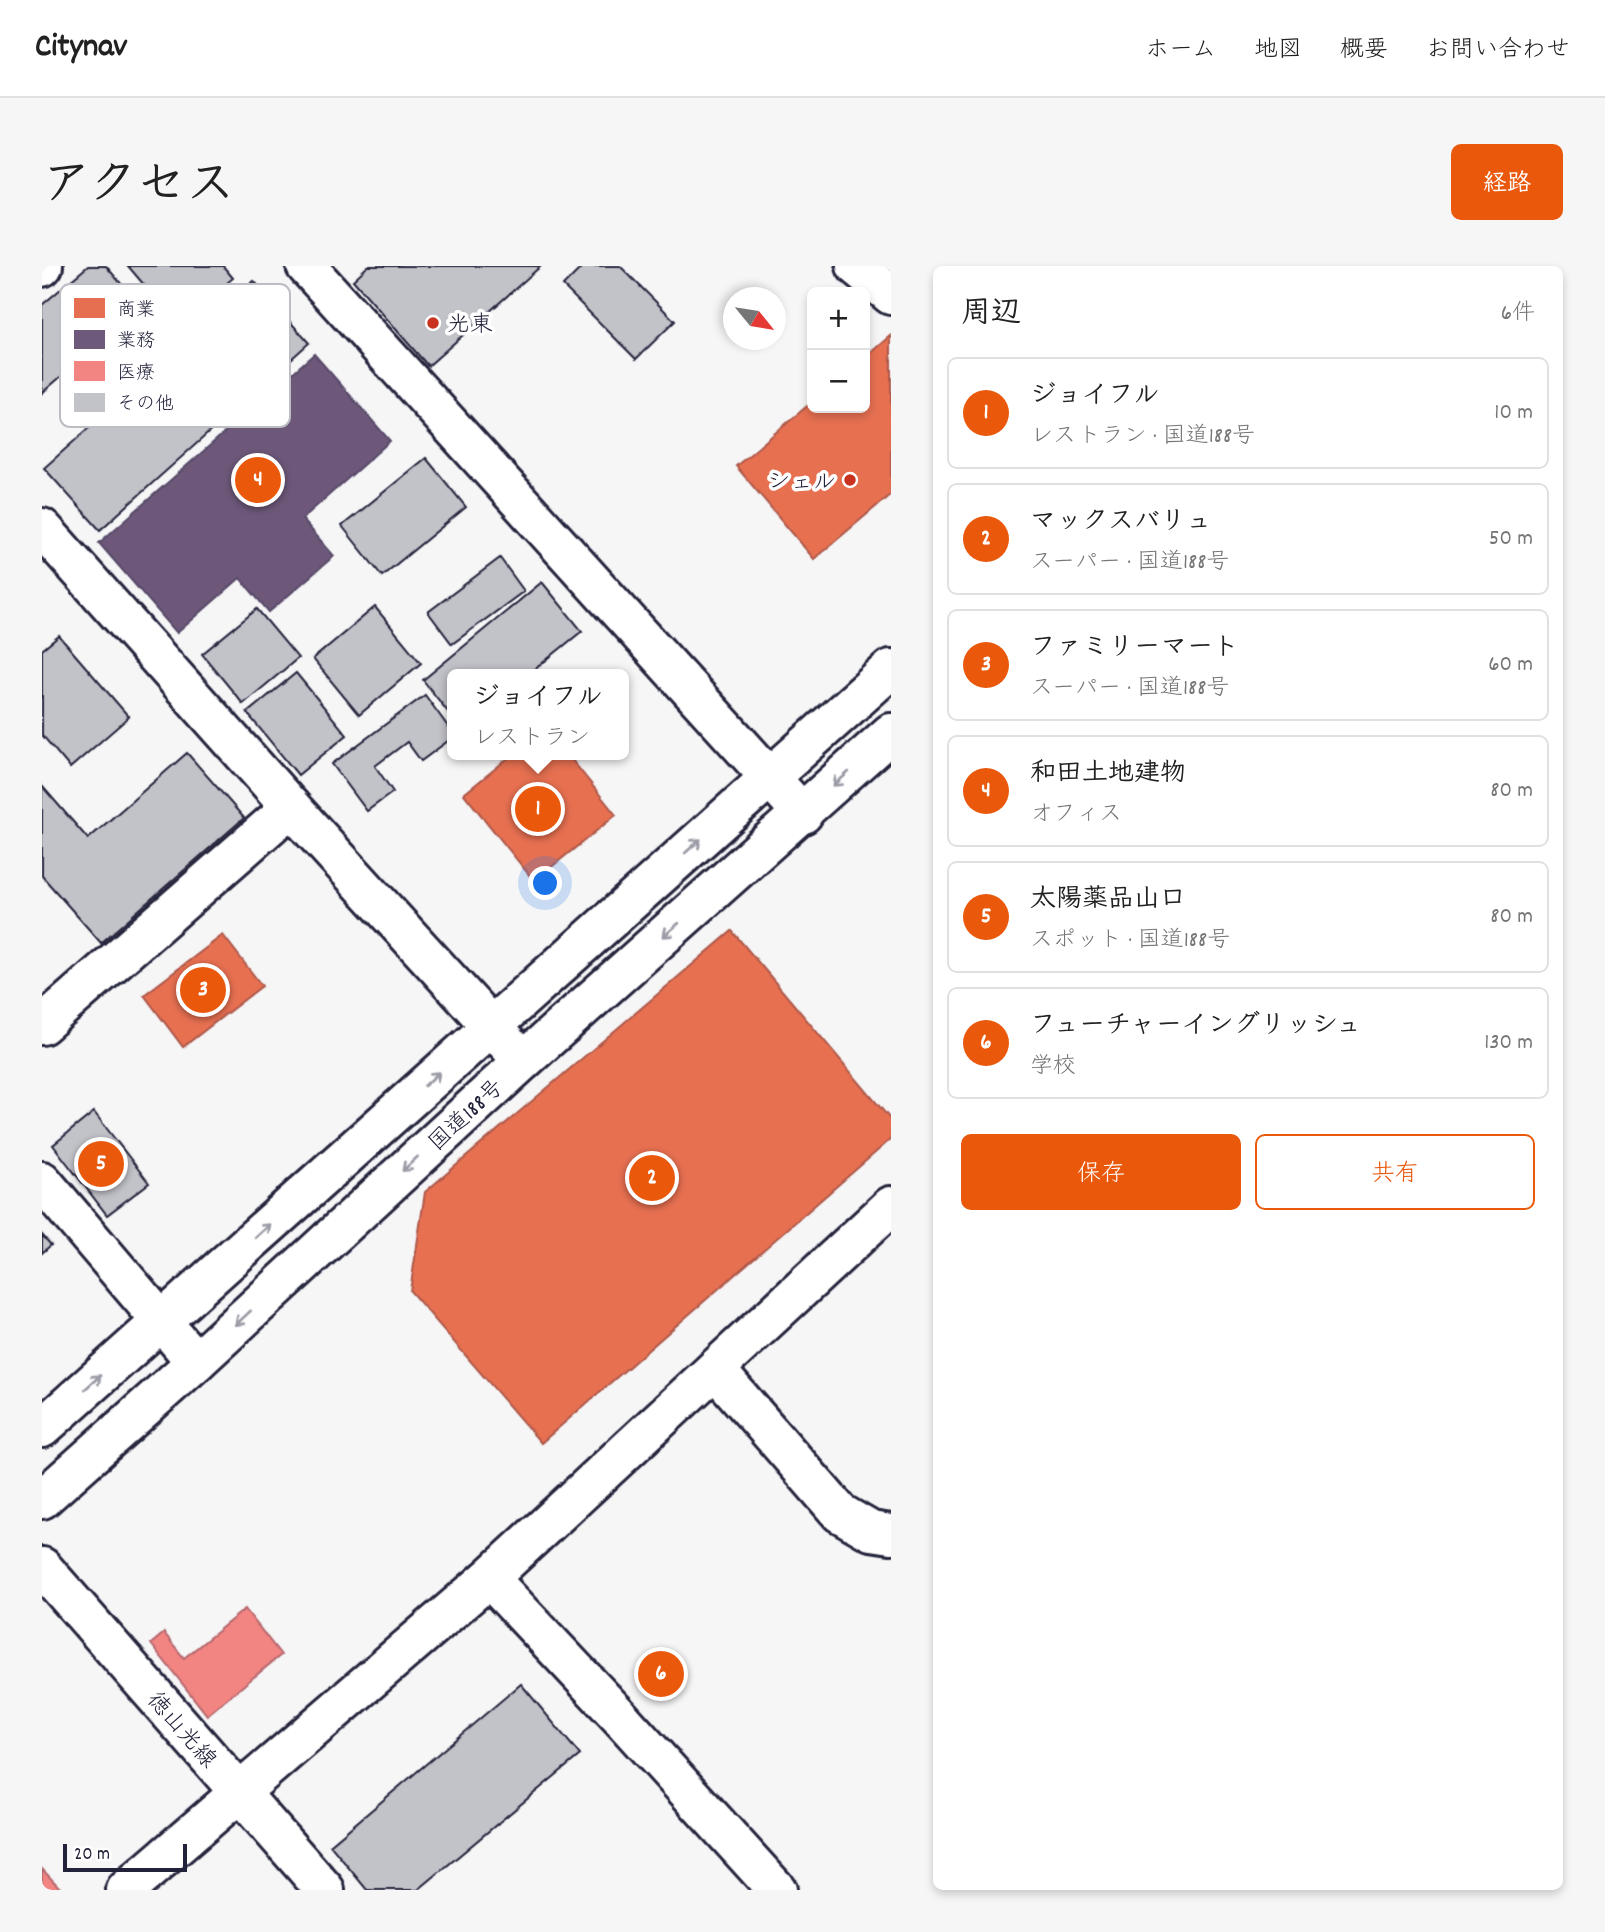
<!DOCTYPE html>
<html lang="ja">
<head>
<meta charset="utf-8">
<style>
  body { margin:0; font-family:Dekko,"Klee One",sans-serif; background:#f6f6f6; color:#222 }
  .controls { position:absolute; right:21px; top:21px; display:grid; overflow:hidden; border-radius:10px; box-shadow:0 4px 10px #0003 }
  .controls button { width:63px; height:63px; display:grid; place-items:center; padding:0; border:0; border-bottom:2px solid #e0e0e0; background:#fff; color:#222; font:35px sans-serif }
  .compass { position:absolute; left:681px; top:21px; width:63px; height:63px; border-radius:50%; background:#fff; box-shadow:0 4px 10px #0003; rotate:120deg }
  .scale { position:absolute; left:21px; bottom:18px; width:124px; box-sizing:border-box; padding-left:7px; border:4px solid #22223b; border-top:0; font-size:19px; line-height:24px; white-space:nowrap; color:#22223b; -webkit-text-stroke:5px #fff; paint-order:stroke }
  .you { position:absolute; left:504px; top:618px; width:24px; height:24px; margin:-18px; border:5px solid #fff; border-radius:50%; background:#1a73e8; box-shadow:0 0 0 10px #1a73e833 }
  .badge { display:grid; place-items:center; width:46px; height:46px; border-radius:50%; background:#ea580c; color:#fff; font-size:23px; font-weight:700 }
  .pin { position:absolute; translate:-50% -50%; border:4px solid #fff; box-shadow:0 2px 7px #0006 }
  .popup { position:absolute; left:405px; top:403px; width:182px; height:91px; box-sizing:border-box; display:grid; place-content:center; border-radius:10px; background:#fff; filter:drop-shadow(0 2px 5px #0005); font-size:23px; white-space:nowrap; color:#767676 }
  .popup b { font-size:26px; color:#222 }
  .popup::after { content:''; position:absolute; left:50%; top:100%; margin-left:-14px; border:14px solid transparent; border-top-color:#fff }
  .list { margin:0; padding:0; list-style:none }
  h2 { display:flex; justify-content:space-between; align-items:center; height:91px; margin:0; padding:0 28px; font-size:30px }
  h2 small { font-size:23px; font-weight:400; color:#767676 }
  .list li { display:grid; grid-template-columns:46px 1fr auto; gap:21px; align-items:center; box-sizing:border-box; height:112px; margin:0 14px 14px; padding:0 14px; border:2px solid #e0e0e0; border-radius:10px }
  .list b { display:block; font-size:26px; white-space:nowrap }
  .list p { margin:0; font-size:23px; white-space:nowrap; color:#767676 }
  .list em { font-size:23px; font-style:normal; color:#767676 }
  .actions { display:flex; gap:14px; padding:21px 28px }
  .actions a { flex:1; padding:16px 0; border:2px solid #ea580c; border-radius:10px; text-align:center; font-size:24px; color:#ea580c }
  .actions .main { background:#ea580c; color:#fff }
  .map { position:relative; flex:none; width:849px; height:1624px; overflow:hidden; border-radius:10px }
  header { display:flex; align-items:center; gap:42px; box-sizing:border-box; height:98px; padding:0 35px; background:#fff; border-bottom:2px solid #e0e0e0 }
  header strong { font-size:33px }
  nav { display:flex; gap:38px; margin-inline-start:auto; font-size:24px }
  .intro { display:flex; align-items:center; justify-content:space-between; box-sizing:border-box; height:168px; padding:0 42px }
  h1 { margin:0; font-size:49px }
  .button { padding:18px 32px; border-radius:10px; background:#ea580c; color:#fff; font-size:24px; font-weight:700 }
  main { display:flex; gap:42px; padding:0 42px }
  aside { flex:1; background:#fff; border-radius:10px; box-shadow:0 4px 10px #0003 }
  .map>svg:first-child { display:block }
  .shops { fill:#e76f51; stroke:#ac584a; stroke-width:2 }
  .offices { fill:#6d597a; stroke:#564867; stroke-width:2 }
  .health { fill:#f28482; stroke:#b4676d; stroke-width:2 }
  .building { fill:#c2c2c9; stroke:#22223b; stroke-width:2 }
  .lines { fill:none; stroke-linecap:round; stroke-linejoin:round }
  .minor-casing { stroke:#22223b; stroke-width:44 }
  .major-casing { stroke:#22223b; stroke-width:44 }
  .highway-casing { stroke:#22223b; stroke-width:44 }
  .minor { stroke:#fff; stroke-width:38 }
  .major { stroke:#fff; stroke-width:38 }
  .highway { stroke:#fff; stroke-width:38 }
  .oneway { stroke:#9c9ca7 }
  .poi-dot { fill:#c8321e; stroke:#fff; stroke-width:2.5 }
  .labels { text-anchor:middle; stroke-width:7; stroke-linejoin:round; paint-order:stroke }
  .poi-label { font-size:23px; fill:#22223b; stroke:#fff; text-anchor:start }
  .street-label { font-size:23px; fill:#22223b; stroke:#fff }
  .key { fill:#fff; stroke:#bdbdc4; stroke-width:2 }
  .key-label { font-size:19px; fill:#22223b }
</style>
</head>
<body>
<header>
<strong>Citynav</strong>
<nav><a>ホーム</a><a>地図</a><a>概要</a><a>お問い合わせ</a></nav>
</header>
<div class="intro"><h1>アクセス</h1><a class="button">経路</a></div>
<main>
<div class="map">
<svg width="849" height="1624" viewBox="0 0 849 1624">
  <rect width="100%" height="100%" fill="#f6f6f7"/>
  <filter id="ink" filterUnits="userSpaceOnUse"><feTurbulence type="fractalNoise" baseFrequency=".0143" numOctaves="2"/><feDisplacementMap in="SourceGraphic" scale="14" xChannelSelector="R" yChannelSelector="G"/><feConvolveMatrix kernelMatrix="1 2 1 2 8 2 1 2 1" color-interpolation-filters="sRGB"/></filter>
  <g filter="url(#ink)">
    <g class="shops">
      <path d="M 849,70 L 849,228 L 772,293 L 694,200 L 770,136 L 770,142 L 823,142 L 823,92 Z"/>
      <path d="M 470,489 L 526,489 L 574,549 L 492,615 L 422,528 Z"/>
      <path d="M 690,665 L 849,854 L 849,873 L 499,1177 L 368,1025 L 383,926 Z"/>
      <path d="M 181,669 L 220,720 L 141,781 L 102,729 Z"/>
    </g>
    <path class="offices" d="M 272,88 L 348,175 L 260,253 L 292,290 L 227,346 L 198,312 L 135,367 L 57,277 Z"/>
    <g class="health">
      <path d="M 203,1343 L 239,1389 L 165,1449 L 109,1378 L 122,1367 L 142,1392 Z"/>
      <path d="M 0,1603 L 20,1624 L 0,1624 Z"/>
    </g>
    <g class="building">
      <path d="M 46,0 L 64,0 L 99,41 L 0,127 L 0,39 Z"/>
      <path d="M 86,0 L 181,0 L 191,12 L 136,59 Z"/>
      <path d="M 326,0 L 499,0 L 386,100 L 311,14 Z"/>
      <path d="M 541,0 L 578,0 L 633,55 L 594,93 L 521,20 Z"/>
      <path d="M 212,15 L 267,77 L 58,264 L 2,202 Z"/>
      <path d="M 384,192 L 424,241 L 340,310 L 300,260 Z"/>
      <path d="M 458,292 L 482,325 L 410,378 L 386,346 Z"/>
      <path d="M 500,316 L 540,365 L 487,408 L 410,408 L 410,451 L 381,414 Z"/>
      <path d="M 333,341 L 379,397 L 317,449 L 271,393 Z"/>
      <path d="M 215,343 L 256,392 L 201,438 L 160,388 Z"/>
      <path d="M 17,370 L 87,451 L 28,502 L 0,469 L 0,384 Z"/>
      <path d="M 254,407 L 305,469 L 256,509 L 205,447 Z"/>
      <path d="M 383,429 L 410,466 L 410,472 L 379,495 L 365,476 L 333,500 L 351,526 L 325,545 L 290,498 Z"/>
      <path d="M 145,487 L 202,552 L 59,677 L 0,610 L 0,520 L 46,573 Z"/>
      <path d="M 52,846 L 107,917 L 65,949 L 11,879 Z"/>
      <path d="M 0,969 L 9,979 L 0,987 Z"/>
      <path d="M 479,1418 L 538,1489 L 376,1624 L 325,1624 L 288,1579 Z"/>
    </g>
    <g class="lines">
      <g class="minor-casing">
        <g id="minor">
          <path d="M 264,0 L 761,548"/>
          <path d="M 814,0 L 849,29"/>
          <path d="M 0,1 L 1,0"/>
          <path d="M 0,262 L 249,541 L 481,795"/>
          <path d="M 0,759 L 249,541"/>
          <path d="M 0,915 L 154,1096"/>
          <path d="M 673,1103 L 798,1247 L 829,1265 L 849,1268"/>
          <path d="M 447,1312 L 578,1451 L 735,1624"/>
          <path d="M 84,1624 L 447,1312 L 849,940"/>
        </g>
      </g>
      <g class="major-casing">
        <path id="major" d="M 0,1301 L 283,1624"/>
      </g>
      <g class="highway-casing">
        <g id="highway">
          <path d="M 0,1162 L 849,403"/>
          <path d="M 0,1233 L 154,1096 L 481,795 L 849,467"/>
        </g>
      </g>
      <use href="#minor" class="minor"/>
      <use href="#major" class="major"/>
      <use href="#highway" class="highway"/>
    </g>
    <defs><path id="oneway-shaft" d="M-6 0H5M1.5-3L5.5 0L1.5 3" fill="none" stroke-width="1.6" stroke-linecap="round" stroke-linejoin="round" transform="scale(1.75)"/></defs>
    <g class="oneway">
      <use href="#oneway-shaft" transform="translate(799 513) rotate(138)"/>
      <use href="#oneway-shaft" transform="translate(651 580) rotate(-42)"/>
      <use href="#oneway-shaft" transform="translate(629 664) rotate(139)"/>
      <use href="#oneway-shaft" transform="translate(390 813) rotate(-42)"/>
      <use href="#oneway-shaft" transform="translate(368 898) rotate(137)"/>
      <use href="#oneway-shaft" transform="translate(221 965) rotate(-42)"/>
      <use href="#oneway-shaft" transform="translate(201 1052) rotate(137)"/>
      <use href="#oneway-shaft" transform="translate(51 1116) rotate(-42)"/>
    </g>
  </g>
  <g class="poi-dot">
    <circle cx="391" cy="57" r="7"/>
    <circle cx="808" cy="214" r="7"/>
  </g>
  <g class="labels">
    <g class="poi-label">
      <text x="405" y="65">光東</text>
      <text x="794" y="222" text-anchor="end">シェル</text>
    </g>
    <g class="street-label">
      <text transform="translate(423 848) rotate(-43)" y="8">国道188号</text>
      <text transform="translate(141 1463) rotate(49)" y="8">徳山光線</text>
    </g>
  </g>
  <rect x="18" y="18" width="230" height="143" rx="10" class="key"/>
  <rect x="32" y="32" width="31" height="20" fill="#e76f51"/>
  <rect x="32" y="64" width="31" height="19" fill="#6d597a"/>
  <rect x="32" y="95" width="31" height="20" fill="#f28482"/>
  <rect x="32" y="127" width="31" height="19" fill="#c2c2c9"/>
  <g class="key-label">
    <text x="75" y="49">商業</text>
    <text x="75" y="80">業務</text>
    <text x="75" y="112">医療</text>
    <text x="75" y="143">その他</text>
  </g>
</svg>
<div class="controls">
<button>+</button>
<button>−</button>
</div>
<svg class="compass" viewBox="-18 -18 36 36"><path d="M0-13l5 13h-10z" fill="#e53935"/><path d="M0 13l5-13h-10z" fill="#767676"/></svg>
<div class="scale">20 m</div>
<div class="you"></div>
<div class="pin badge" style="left:496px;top:543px">1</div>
<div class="popup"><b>ジョイフル</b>レストラン</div>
<div class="pin badge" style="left:610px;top:912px">2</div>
<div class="pin badge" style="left:161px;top:724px">3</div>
<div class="pin badge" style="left:216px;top:214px">4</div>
<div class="pin badge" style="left:59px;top:898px">5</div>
<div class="pin badge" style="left:619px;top:1408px">6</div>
</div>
<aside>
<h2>周辺<small>6件</small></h2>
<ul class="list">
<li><span class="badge">1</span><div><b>ジョイフル</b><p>レストラン · 国道188号</p></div><em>10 m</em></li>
<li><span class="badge">2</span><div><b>マックスバリュ</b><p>スーパー · 国道188号</p></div><em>50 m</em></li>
<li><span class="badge">3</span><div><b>ファミリーマート</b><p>スーパー · 国道188号</p></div><em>60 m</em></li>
<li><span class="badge">4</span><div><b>和田土地建物</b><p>オフィス</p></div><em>80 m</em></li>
<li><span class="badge">5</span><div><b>太陽薬品山口</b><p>スポット · 国道188号</p></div><em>80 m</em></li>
<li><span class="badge">6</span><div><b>フューチャーイングリッシュ</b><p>学校</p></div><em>130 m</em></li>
</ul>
<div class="actions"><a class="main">保存</a><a>共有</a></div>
</aside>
</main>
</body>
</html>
